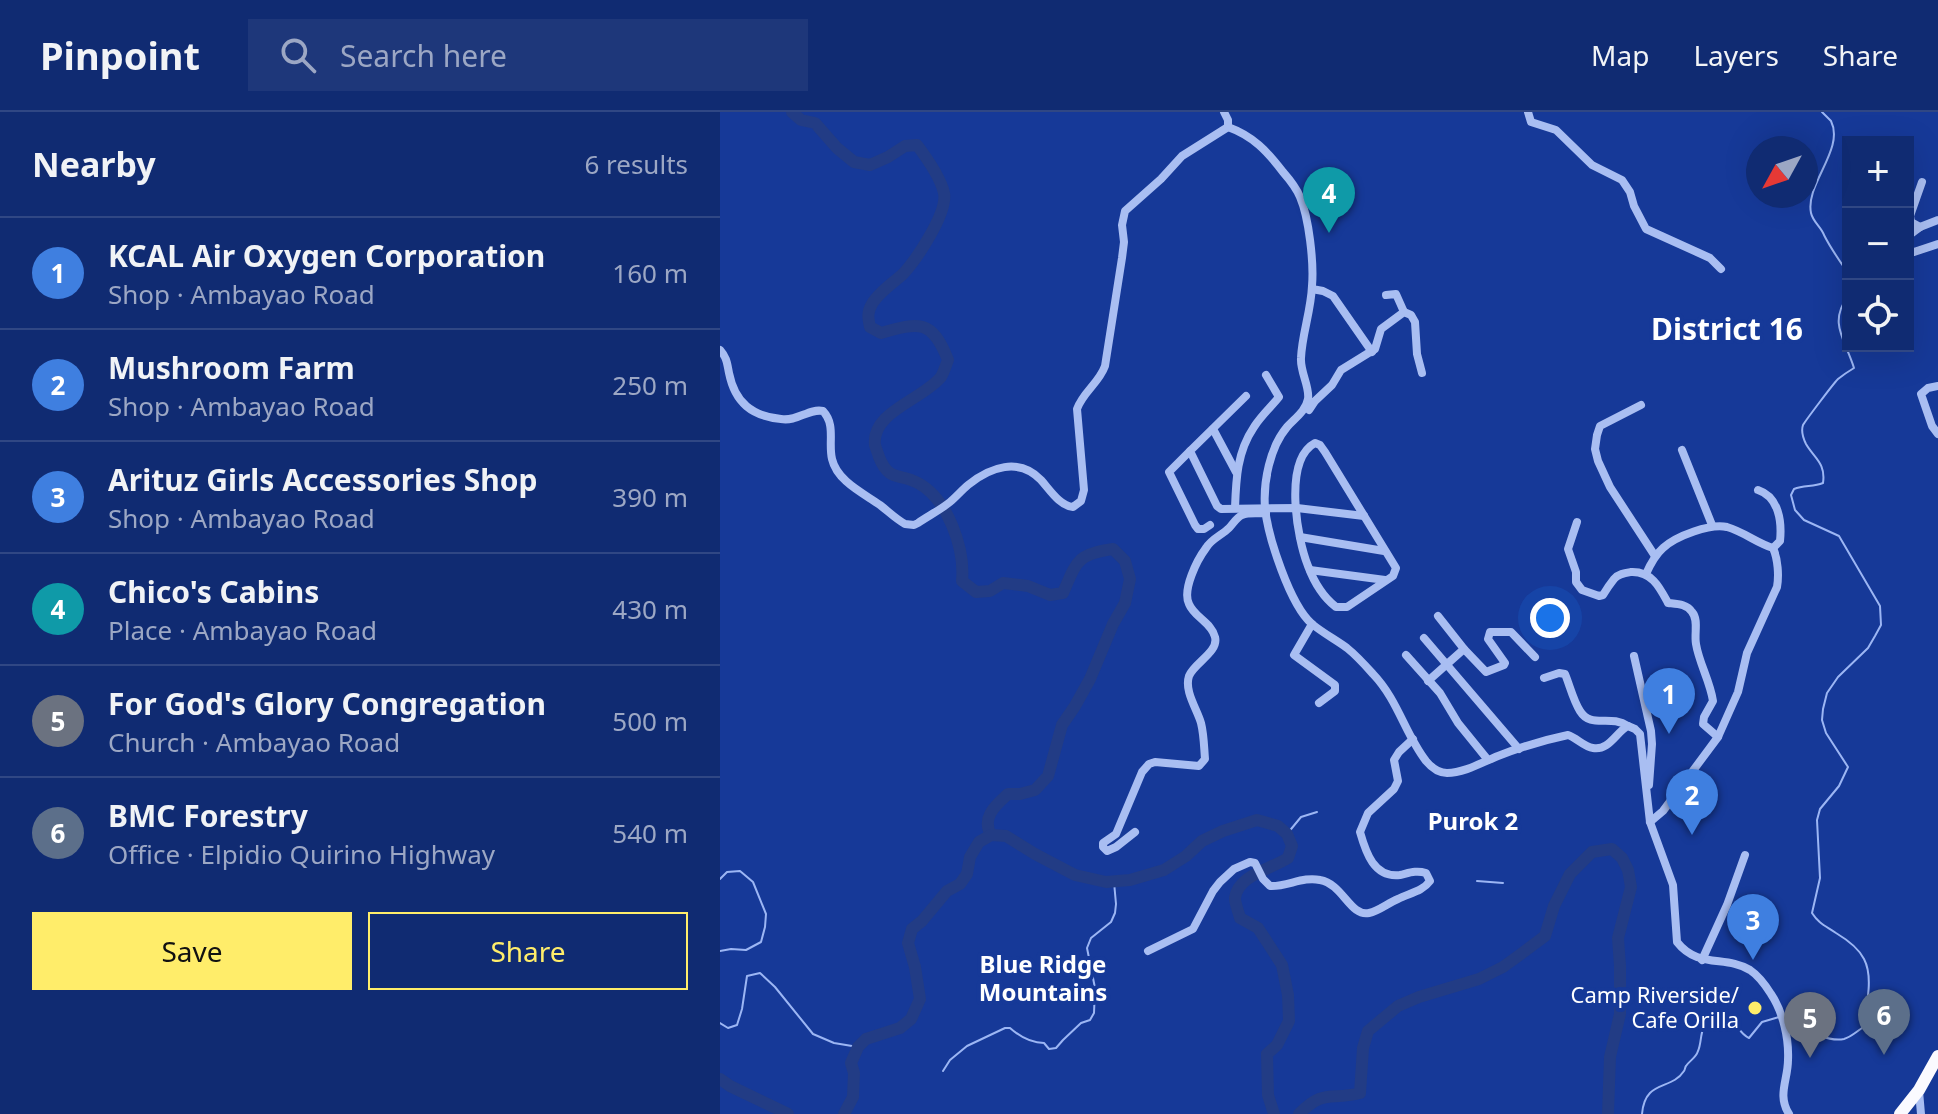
<!DOCTYPE html>
<html lang="en">
<head>
<meta charset="utf-8">
<style>
  body { margin:0; font-family:"Noto Sans",sans-serif; background:#1e377a; color:#f1f3f6 }
  .controls { position:absolute; right:24px; top:24px; display:grid; overflow:hidden; border-radius:0px; box-shadow:0 8px 32px #0002 }
  .controls button { width:72px; height:72px; display:grid; place-items:center; padding:0; border:0; border-bottom:2px solid #304784; background:#102b72; color:#f1f3f6; font:40px sans-serif }
  .compass { position:absolute; left:1026px; top:24px; width:72px; height:72px; border-radius:50%; background:#102b72; box-shadow:0 8px 32px #0002; rotate:230deg }
  .you { position:absolute; left:830px; top:506px; width:28px; height:28px; margin:-20px; border:6px solid #fff; border-radius:50%; background:#1a73e8; box-shadow:0 0 0 12px #1a73e833 }
  .badge { display:grid; place-items:center; width:52px; height:52px; border-radius:50%; background:#ffed6a; color:#fff; font-size:26px; font-weight:700 }
  .pin { position:absolute; translate:-50% -66px; filter:drop-shadow(0 2px 4px #0008) }
  .pin::after { content:''; position:absolute; top:42px; width:28px; height:24px; background:inherit; clip-path:polygon(0 0,100% 0,50% 100%) }
  .list { margin:0; padding:0; list-style:none }
  h2 { display:flex; justify-content:space-between; align-items:center; height:104px; margin:0; padding:0 32px; font-size:34px }
  h2 small { font-size:26px; font-weight:400; color:#9ca7c4 }
  .list li { display:grid; grid-template-columns:52px 1fr auto; gap:24px; align-items:center; box-sizing:border-box; height:112px; padding:0 32px; border-top:2px solid #304784 }
  .list b { display:block; font-size:30px; white-space:nowrap }
  .list p { margin:0; font-size:26px; white-space:nowrap; color:#9ca7c4 }
  .list em { font-size:26px; font-style:normal; color:#9ca7c4 }
  .actions { display:flex; gap:16px; padding:24px 32px }
  .actions a { flex:1; padding:18px 0; border:2px solid #ffed6a; border-radius:0px; text-align:center; font-size:28px; color:#ffed6a }
  .actions .main { background:#ffed6a; color:#111 }
  .icon { flex:none; width:44px; height:44px; fill:none; stroke:currentColor; stroke-width:2; stroke-linecap:round; stroke-linejoin:round }
  .map { position:relative; flex:none; width:1218px; height:1002px; overflow:hidden }
  header { display:flex; align-items:center; gap:48px; box-sizing:border-box; height:112px; padding:0 40px; background:#102b72; border-bottom:2px solid #304784 }
  header strong { font-size:38px }
  nav { display:flex; gap:44px; margin-inline-start:auto; font-size:28px }
  .search { width:560px; height:72px; background:#1e377a; display:flex; align-items:center; gap:20px; box-sizing:border-box; padding:0 28px; border-radius:0px; color:#9ca7c4; font-size:30px }
  main { display:flex }
  aside { flex:1; background:#102b72 }
  .map>svg:first-child { display:block }
  .lines { fill:none; stroke-linecap:round; stroke-linejoin:round }
  .stream { stroke:#9cb6f4; stroke-width:2 }
  .river { stroke:#223c85; stroke-width:12 }
  .minor { stroke:#a9bef2; stroke-width:8 }
  .trunk { stroke:#fafaff; stroke-width:12 }
  .poi-dot { fill:#ffed6a; stroke:#163998; stroke-width:3 }
  .labels { text-anchor:middle; stroke-width:8; stroke-linejoin:round; paint-order:stroke }
  .poi-label { font-size:22px; fill:#fff; stroke:#163998; text-anchor:end }
  .neighbourhood-label { font-size:24px; font-weight:bold; fill:#fff; stroke:#163998 }
  .district-label { font-size:30px; font-weight:bold; fill:#fff; stroke:#163998 }
</style>
</head>
<body>
<header>
<strong>Pinpoint</strong>
<div class="search"><svg class="icon" aria-label="search" viewBox="0 0 24 24"><circle cx="10" cy="10" r="6"/><path d="M15 15l6 6"/></svg>Search here</div>
<nav><a>Map</a><a>Layers</a><a>Share</a></nav>
</header>
<main>
<aside>
<h2>Nearby<small>6 results</small></h2>
<ul class="list">
<li><span class="badge" style="background:#3f7fe0">1</span><div><b>KCAL Air Oxygen Corporation</b><p>Shop · Ambayao Road</p></div><em>160 m</em></li>
<li><span class="badge" style="background:#3f7fe0">2</span><div><b>Mushroom Farm</b><p>Shop · Ambayao Road</p></div><em>250 m</em></li>
<li><span class="badge" style="background:#3f7fe0">3</span><div><b>Arituz Girls Accessories Shop</b><p>Shop · Ambayao Road</p></div><em>390 m</em></li>
<li><span class="badge" style="background:#0f9aa8">4</span><div><b>Chico's Cabins</b><p>Place · Ambayao Road</p></div><em>430 m</em></li>
<li><span class="badge" style="background:#6b7280">5</span><div><b>For God's Glory Congregation</b><p>Church · Ambayao Road</p></div><em>500 m</em></li>
<li><span class="badge" style="background:#5c6f8a">6</span><div><b>BMC Forestry</b><p>Office · Elpidio Quirino Highway</p></div><em>540 m</em></li>
</ul>
<div class="actions"><a class="main">Save</a><a>Share</a></div>
</aside>
<div class="map">
<svg width="1218" height="1002" viewBox="0 0 1218 1002">
  <rect width="100%" height="100%" fill="#163998"/>
  <g class="lines">
    <g class="stream">
      <path d="M 1102,0 C 1103,1 1110,8 1111,9 C 1125,37 1085,72 1091,101 C 1093,110 1101,115 1104,123 C 1111,137 1119,148 1128,161"/>
      <path d="M 567,722 L 581,705 L 597,700"/>
      <path d="M 0,767 L 7,760 L 20,759 L 33,770 L 46,802 L 45,815 L 41,830 L 26,838 L 11,837 L 0,839"/>
      <path d="M 757,769 L 783,771"/>
      <path d="M 1066,906 C 1082,914 1105,931 1124,927 C 1131,925 1136,920 1142,916 C 1146,896 1154,866 1144,847 C 1139,837 1126,827 1116,821 C 1106,814 1099,812 1092,801 L 1100,766 L 1097,708 L 1100,697 L 1119,674 L 1128,655 L 1106,621 L 1102,608 L 1103,597 L 1107,581 L 1118,565 L 1148,536 L 1155,524 L 1161,513 L 1160,494 L 1119,424 L 1084,408 L 1075,398 L 1071,383 L 1074,377 C 1084,373 1093,375 1103,371 C 1106,351 1094,346 1086,332 C 1083,326 1081,319 1083,313 C 1086,308 1113,272 1118,267 C 1123,263 1129,259 1134,256 C 1125,227 1108,211 1128,184"/>
      <path d="M 0,911 L 8,916 L 17,913 L 22,897 L 27,864 L 40,861 L 55,875 L 93,922 L 114,931 L 138,935"/>
      <path d="M 223,959 L 230,948 L 247,934 L 285,916 L 290,916 C 299,924 311,931 324,931 L 329,937 L 336,936 L 343,928 L 361,911 L 370,908 L 374,901 L 375,876 L 367,836 L 371,826 L 391,810 L 395,801 L 396,792 L 394,770"/>
      <path d="M 922,1002 C 925,967 951,979 964,959 C 965,958 965,955 966,954 C 970,948 976,946 978,939 C 983,928 978,912 994,907 C 1016,899 1015,920 1029,926 L 1042,910 L 1059,905"/>
    </g>
    <g class="river">
      <path d="M 72,0 L 81,8 L 95,11 L 117,36 L 134,50 L 150,53 L 168,45 L 185,34 L 197,33 C 206,45 221,67 224,81 C 228,101 196,148 183,162 C 173,171 158,181 152,192 C 147,200 148,206 150,215 L 161,221 C 199,210 212,207 228,248 C 226,253 224,260 221,265 C 202,288 151,300 155,333 C 156,337 158,341 159,345 C 169,370 179,361 198,371 C 228,387 245,437 242,469 L 256,480 L 270,479 L 283,471 L 308,474 L 330,483 L 343,481 C 357,449 357,442 393,437 L 405,449 L 410,467 L 405,491 L 393,512 L 370,567 L 355,594 L 342,613 L 328,664 L 315,678 L 300,682 L 288,682 C 276,693 261,705 271,723"/>
      <path d="M 0,967 L 10,974 L 68,1002"/>
      <path d="M 124,1002 L 133,985 L 134,961 L 131,951 L 138,935 L 146,927 L 180,916 L 191,907 L 200,887 L 195,855 L 188,831 L 192,817 L 202,809 L 227,779 L 240,772 L 247,762 L 250,745 L 259,730 L 271,723 L 286,724 L 315,742 L 355,763 L 386,770 L 410,768 L 444,758 L 466,744 L 482,729 L 503,719 L 537,708 L 558,714 L 567,722 L 572,734 L 568,746 C 551,757 518,763 515,786 C 515,792 519,801 520,806 L 538,816 L 562,853 L 568,883 L 569,909 L 557,933 L 547,942 L 548,983 L 554,1002"/>
      <path d="M 579,1002 C 605,976 610,989 640,981 L 643,936 L 648,919 L 678,894 L 699,885 L 759,867 L 783,855 L 801,842 L 825,824 L 834,794 L 850,762 L 872,740 L 892,737 L 902,746 L 908,758 L 911,775 L 898,826 L 900,854 L 900,902 L 890,945 L 888,1002"/>
    </g>
    <g class="minor">
      <path d="M 504,0 L 508,8 L 508,15"/>
      <path d="M 808,0 L 811,10 L 836,18 L 872,53 L 902,68 L 910,80 L 914,94 L 926,117 L 990,146 L 1001,157"/>
      <path d="M 508,15 C 533,24 547,39 563,60 C 570,68 576,75 580,85 C 589,106 594,151 592,174 C 591,199 582,222 581,246 C 580,260 590,275 588,287 C 586,299 574,307 567,315 C 550,335 543,370 545,396 C 548,425 570,493 592,512 C 603,521 616,528 627,536 C 637,544 645,553 653,562 C 678,588 685,622 706,649 C 711,655 719,661 727,661 C 744,661 763,650 778,644 C 801,635 824,628 848,623 C 857,626 864,635 873,636 C 889,639 896,620 908,614 L 915,617 L 920,622 L 930,710 L 953,773 L 957,830 C 978,857 1006,843 1030,858 C 1039,864 1046,874 1051,882 C 1063,900 1069,926 1068,948 C 1068,968 1057,983 1069,1002"/>
      <path d="M 1200,115 L 1191,110 L 1190,104 L 1202,70"/>
      <path d="M 1188,124 L 1200,115 L 1218,108"/>
      <path d="M 1188,138 L 1194,140 L 1218,132"/>
      <path d="M 592,177 L 603,179 L 613,184 L 652,240"/>
      <path d="M 666,183 L 676,182 L 684,200"/>
      <path d="M 0,238 C 7,246 7,251 9,261 C 15,291 32,304 61,307 C 77,310 89,296 103,299 C 116,313 108,330 112,347 C 117,369 143,381 160,393 C 169,400 176,407 185,412 L 194,413 L 198,411 C 208,404 220,398 230,390 C 236,385 242,378 248,373 C 270,355 299,345 321,368 C 330,378 340,394 353,395 L 361,389 L 364,378 L 357,297 C 363,280 379,271 385,254 L 402,146 L 404,130 L 402,113 L 405,99 L 441,67 L 462,44 L 508,15"/>
      <path d="M 1218,274 L 1208,276 L 1201,282 L 1212,314 L 1218,322"/>
      <path d="M 526,284 L 470,339 L 497,394 L 501,397 L 577,396 L 644,404"/>
      <path d="M 921,293 L 880,314 L 877,323 L 875,337 L 878,349 L 890,375 L 935,444"/>
      <path d="M 589,298 L 595,289 L 612,273 L 621,258 L 655,237 L 661,217 L 684,200 L 691,203 L 695,210 L 697,242 L 702,261"/>
      <path d="M 493,317 L 516,360"/>
      <path d="M 595,331 L 600,333 L 605,340 L 676,456 L 673,464 L 627,495 L 616,495 C 603,485 594,470 588,454 C 577,427 563,348 595,331 Z"/>
      <path d="M 962,338 L 992,413"/>
      <path d="M 470,339 L 449,360 L 475,413 L 478,417 L 484,417 L 490,413"/>
      <path d="M 1038,378 C 1059,385 1062,410 1060,429 L 1053,436"/>
      <path d="M 515,396 C 516,367 517,340 534,315 C 541,304 551,295 559,285 L 546,263"/>
      <path d="M 857,410 L 848,437 L 856,460 L 856,470 L 862,478 L 879,484 L 883,483 C 886,478 890,472 894,467 C 898,462 905,461 911,460 C 932,459 940,476 948,491 C 957,492 967,492 972,500 C 979,508 974,521 976,532 C 979,551 990,569 993,589 L 984,605 L 983,612 L 998,625"/>
      <path d="M 580,425 L 664,439"/>
      <path d="M 590,458 L 665,468"/>
      <path d="M 926,462 C 930,453 935,443 943,436 C 956,424 991,411 1007,415 C 1024,420 1037,431 1053,436 C 1058,447 1059,464 1057,475 L 1027,541 L 1018,580 L 998,625 L 943,699 L 930,710"/>
      <path d="M 718,504 L 744,537 L 766,560 L 784,553 L 785,551 L 768,527 L 770,520 L 791,520 L 815,545"/>
      <path d="M 592,512 L 574,543 L 615,573 L 615,579 L 599,591"/>
      <path d="M 704,526 L 799,637"/>
      <path d="M 686,543 L 720,581 L 738,611 L 768,648"/>
      <path d="M 914,544 L 931,619 L 932,632 L 929,673"/>
      <path d="M 824,566 L 839,561 L 845,562 C 850,574 853,588 860,599 C 871,617 890,602 908,614"/>
      <path d="M 708,569 L 744,537"/>
      <path d="M 415,720 L 396,735 L 387,739 L 383,735 L 383,731 L 396,722 L 422,660 L 429,652 L 435,650 L 479,654 L 485,647 C 484,635 484,623 481,611 C 477,597 464,579 469,564 C 474,551 499,540 495,525 C 492,511 474,505 469,492 C 462,478 477,448 486,436 C 491,427 502,423 509,416 C 513,412 516,406 522,403 C 529,400 539,402 546,401"/>
      <path d="M 428,839 L 473,817 L 493,779 L 500,770 L 514,757 L 530,750 L 535,751 L 543,767 L 550,774 C 567,775 583,764 600,768 C 623,772 630,805 649,801 C 659,799 668,791 678,787 C 689,781 702,780 710,769 L 706,761 C 696,758 689,761 680,763 C 654,766 646,741 640,720 L 648,701 L 674,677 L 678,669 L 674,648 L 679,640 L 693,627"/>
      <path d="M 982,848 L 1007,793 L 1025,743"/>
      <path d="M 1199,979 L 1201,1002"/>
    </g>
    <path class="trunk" d="M 1180,1002 L 1199,978 L 1218,944"/>
  </g>
  <circle class="poi-dot" cx="1035" cy="896" r="8"/>
  <g class="labels">
    <g class="poi-label">
      <text x="1019" y="891">Camp Riverside/<tspan x="1019" dy="25">Cafe Orilla</tspan></text>
    </g>
    <g class="neighbourhood-label">
      <text x="753" y="718">Purok 2</text>
      <text x="323" y="861">Blue Ridge<tspan x="323" dy="28">Mountains</tspan></text>
    </g>
    <g class="district-label">
      <text x="1007" y="228">District 16</text>
    </g>
  </g>
</svg>
<div class="controls">
<button>+</button>
<button>−</button>
<button><svg class="icon" aria-label="locate" viewBox="0 0 24 24"><circle cx="12" cy="12" r="6"/><path d="M12 2v4M12 18v4M2 12h4M18 12h4"/></svg></button>
</div>
<svg class="compass" viewBox="-18 -18 36 36"><path d="M0-13l5 13h-10z" fill="#e53935"/><path d="M0 13l5-13h-10z" fill="#9ca7c4"/></svg>
<div class="you"></div>
<div class="pin badge" style="left:949px;top:622px;background:#3f7fe0">1</div>
<div class="pin badge" style="left:972px;top:723px;background:#3f7fe0">2</div>
<div class="pin badge" style="left:1033px;top:848px;background:#3f7fe0">3</div>
<div class="pin badge" style="left:609px;top:121px;background:#0f9aa8">4</div>
<div class="pin badge" style="left:1090px;top:946px;background:#6b7280">5</div>
<div class="pin badge" style="left:1164px;top:943px;background:#5c6f8a">6</div>
</div>
</main>
</body>
</html>
